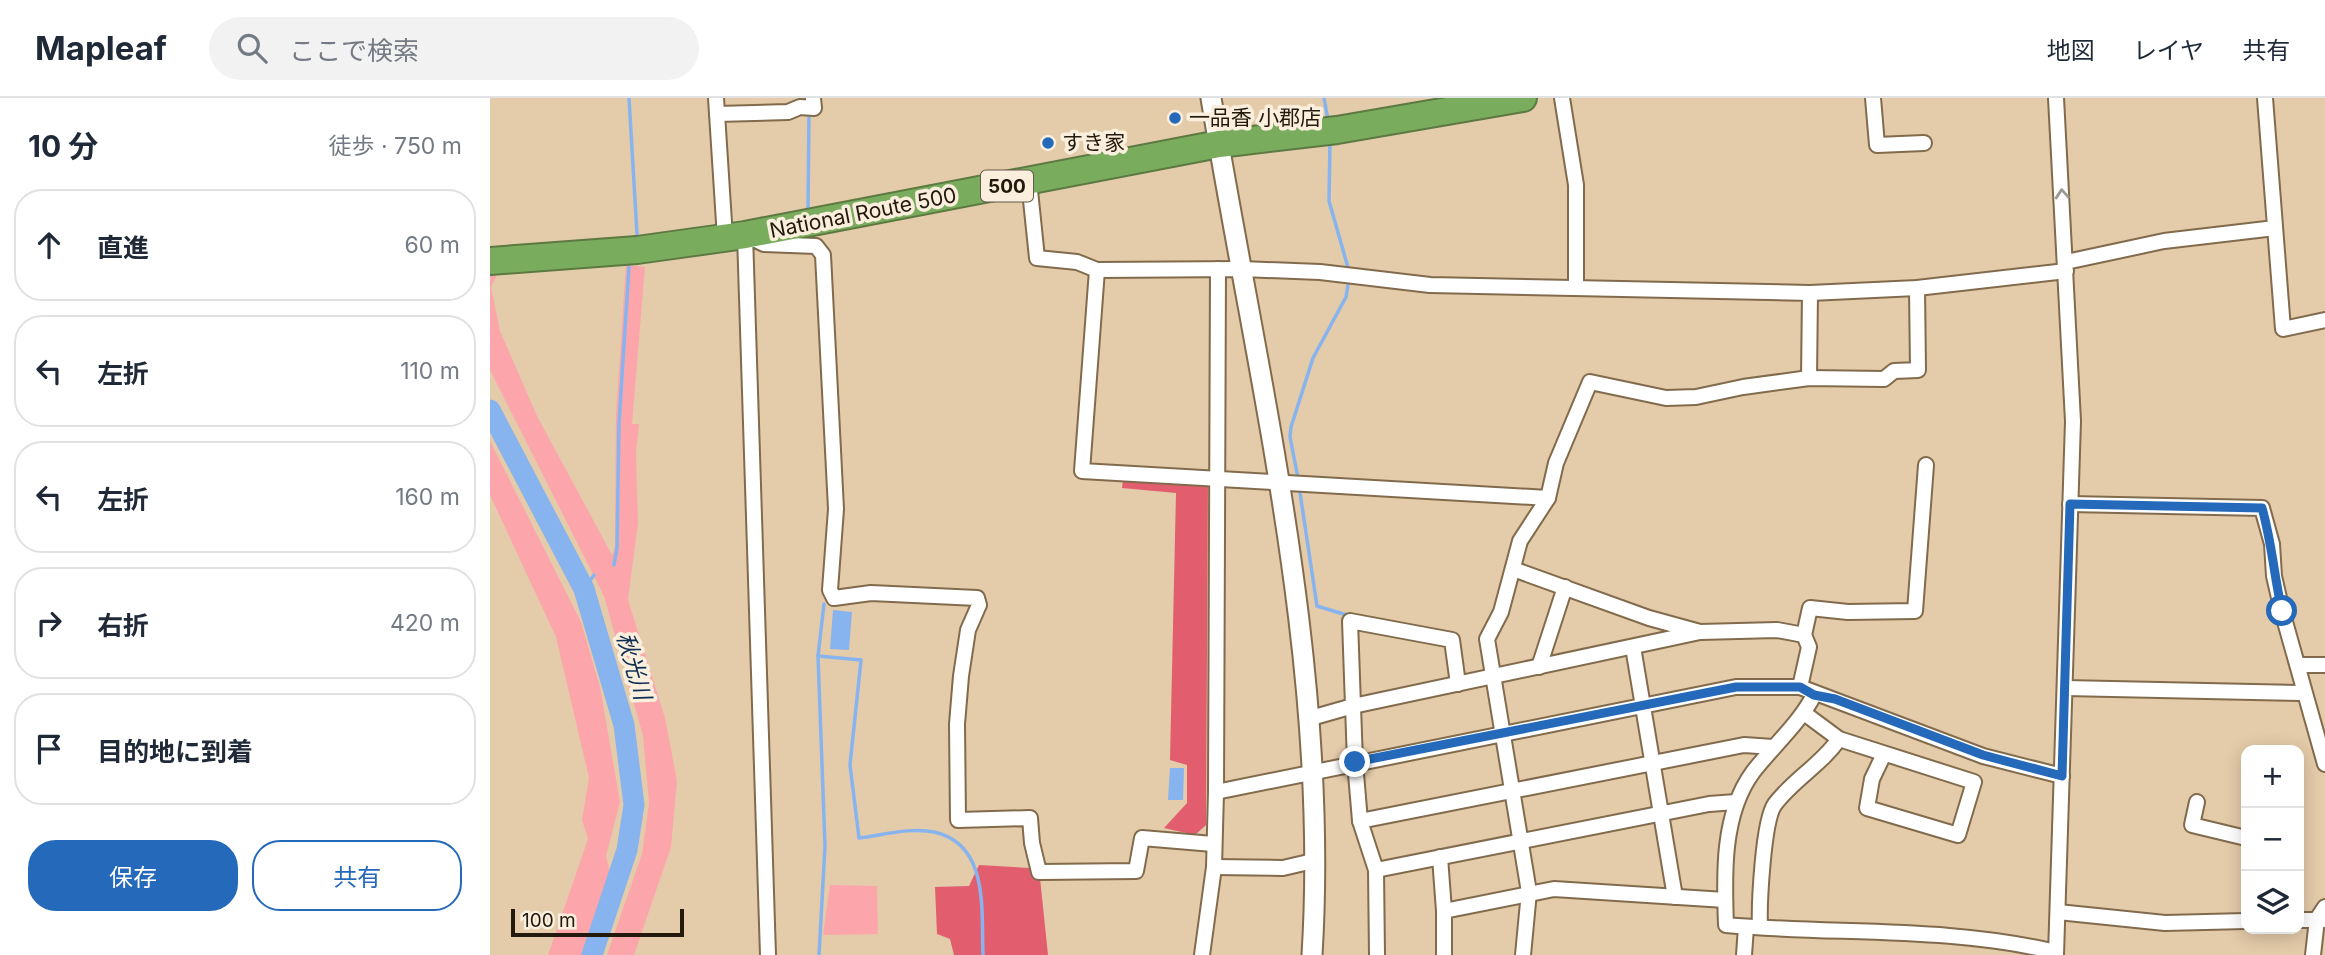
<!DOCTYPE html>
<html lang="ja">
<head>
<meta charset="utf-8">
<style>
  body { margin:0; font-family:Inter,"Noto Sans JP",sans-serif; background:#f2f2f3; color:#1f2937 }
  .controls { position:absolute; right:21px; bottom:21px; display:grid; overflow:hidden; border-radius:14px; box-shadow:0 4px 18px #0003 }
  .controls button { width:63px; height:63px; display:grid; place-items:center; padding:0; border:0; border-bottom:2px solid #e0e1e3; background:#fff; color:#1f2937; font:35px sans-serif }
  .scale { position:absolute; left:21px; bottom:18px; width:173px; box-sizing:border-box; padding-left:7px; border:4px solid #231a0d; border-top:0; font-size:19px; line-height:24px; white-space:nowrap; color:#231a0d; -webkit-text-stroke:5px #faeedd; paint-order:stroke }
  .stop { position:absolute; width:21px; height:21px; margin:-16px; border:5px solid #2569ba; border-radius:50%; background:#fff }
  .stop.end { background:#2569ba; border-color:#fff; box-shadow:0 2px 7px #0008 }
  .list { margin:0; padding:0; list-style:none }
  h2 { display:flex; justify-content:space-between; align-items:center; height:91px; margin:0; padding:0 28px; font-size:30px }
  h2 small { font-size:23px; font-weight:400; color:#747a83 }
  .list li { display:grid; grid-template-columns:46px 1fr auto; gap:21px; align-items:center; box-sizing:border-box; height:112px; margin:0 14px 14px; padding:0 14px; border:2px solid #e0e1e3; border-radius:28px }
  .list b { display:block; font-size:26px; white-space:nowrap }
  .list em { font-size:23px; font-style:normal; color:#747a83 }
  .actions { display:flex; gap:14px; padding:21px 28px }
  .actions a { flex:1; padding:16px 0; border:2px solid #2569ba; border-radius:28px; text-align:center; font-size:24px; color:#2569ba }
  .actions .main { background:#2569ba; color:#fff }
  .icon { flex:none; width:38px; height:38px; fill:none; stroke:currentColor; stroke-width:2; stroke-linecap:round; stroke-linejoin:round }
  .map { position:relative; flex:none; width:1835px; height:857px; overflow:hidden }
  header { display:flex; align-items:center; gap:42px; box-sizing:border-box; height:98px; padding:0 35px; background:#fff; border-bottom:2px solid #e0e1e3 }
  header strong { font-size:33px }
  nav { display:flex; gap:38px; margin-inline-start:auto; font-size:24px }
  .search { width:490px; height:63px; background:#f2f2f3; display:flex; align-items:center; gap:18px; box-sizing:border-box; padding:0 24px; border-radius:38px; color:#747a83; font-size:26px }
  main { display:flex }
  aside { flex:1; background:#fff }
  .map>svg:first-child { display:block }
  .green { fill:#fca6ac }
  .forest { fill:#e25e6f }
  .water { fill:#87b4ef }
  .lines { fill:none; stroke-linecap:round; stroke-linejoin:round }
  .stream { stroke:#87b4ef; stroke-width:3.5 }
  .river { stroke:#87b4ef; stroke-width:21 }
  .street-casing { stroke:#816b4c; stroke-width:18 }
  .secondary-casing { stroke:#816b4c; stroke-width:23 }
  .highway-casing { stroke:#5c7942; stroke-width:30 }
  .street { stroke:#fff; stroke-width:14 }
  .secondary { stroke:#fff; stroke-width:19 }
  .highway { stroke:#7aac5e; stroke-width:26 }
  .oneway { stroke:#9c9892 }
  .route { stroke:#2569ba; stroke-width:9 }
  .poi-dot { fill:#2569ba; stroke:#faeedd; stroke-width:2.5 }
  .labels { text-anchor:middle; stroke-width:7; stroke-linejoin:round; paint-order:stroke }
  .shield { fill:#faeedd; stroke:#645a4b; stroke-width:2 }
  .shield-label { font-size:19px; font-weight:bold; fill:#231a0d }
  .poi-label { font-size:21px; fill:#231a0d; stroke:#faeedd; text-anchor:start }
  .street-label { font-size:21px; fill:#231a0d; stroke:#faeedd }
  .water-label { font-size:23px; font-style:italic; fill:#0f2e54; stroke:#faeedd }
</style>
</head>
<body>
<header>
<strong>Mapleaf</strong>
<div class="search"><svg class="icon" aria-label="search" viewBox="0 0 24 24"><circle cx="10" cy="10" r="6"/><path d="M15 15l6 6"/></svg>ここで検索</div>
<nav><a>地図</a><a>レイヤ</a><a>共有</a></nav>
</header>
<main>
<aside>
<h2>10 分<small>徒歩 · 750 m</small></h2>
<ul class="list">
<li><svg class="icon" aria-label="ahead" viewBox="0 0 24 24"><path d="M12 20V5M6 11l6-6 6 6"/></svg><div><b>直進</b></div><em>60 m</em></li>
<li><svg class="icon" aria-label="left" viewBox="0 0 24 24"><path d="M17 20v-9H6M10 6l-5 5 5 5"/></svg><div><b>左折</b></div><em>110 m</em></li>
<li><svg class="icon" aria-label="left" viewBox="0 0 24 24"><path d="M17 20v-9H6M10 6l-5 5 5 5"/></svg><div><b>左折</b></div><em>160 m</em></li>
<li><svg class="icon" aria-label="right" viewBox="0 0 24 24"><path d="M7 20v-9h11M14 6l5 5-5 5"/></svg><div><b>右折</b></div><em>420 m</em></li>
<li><svg class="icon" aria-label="arrive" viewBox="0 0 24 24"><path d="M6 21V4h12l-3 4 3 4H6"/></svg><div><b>目的地に到着</b></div></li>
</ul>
<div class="actions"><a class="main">保存</a><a>共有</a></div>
</aside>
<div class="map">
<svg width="1835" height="857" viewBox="0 0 1835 857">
  <rect width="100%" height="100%" fill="#e4cba9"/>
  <g class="green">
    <path d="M 136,167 L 155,169 L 142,326 L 149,326 L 146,355 L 148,425 L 138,502 L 175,620 L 187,683 L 181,749 L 144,857 L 117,857 L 152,756 L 159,705 L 153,638 L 114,498 L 0,272 L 0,178 L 7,177 L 1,189 L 10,233 L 47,318 L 122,457 L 125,448 L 126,316 Z"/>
    <path d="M 0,343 L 91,524 L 110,589 L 130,704 L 116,758 L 121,778 L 93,857 L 58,857 L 98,741 L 92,722 L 99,680 L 66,539 L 0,397 Z"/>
    <path d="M 340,787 L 387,788 L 388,836 L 333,837 Z"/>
  </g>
  <g class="forest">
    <path d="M 633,382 L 718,388 L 716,727 L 705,737 L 674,730 L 697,705 L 697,667 L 680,662 L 686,395 L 632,390 Z"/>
    <path d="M 489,767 L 540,770 L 550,780 L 558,857 L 464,857 L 460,841 L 447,836 L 445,789 L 479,788 Z"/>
  </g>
  <g class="water">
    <path d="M 343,512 L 362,514 L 359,552 L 340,551 Z"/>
    <path d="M 680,670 L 694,670 L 693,702 L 678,702 Z"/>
  </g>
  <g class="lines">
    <g class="stream">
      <path d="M 139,0 L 147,136"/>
      <path d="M 834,0 L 838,22"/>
      <path d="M 840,44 L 839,103 L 859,173"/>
      <path d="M 318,110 L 319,15"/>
      <path d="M 808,380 L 800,339 L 801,329 L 823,260 L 856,199 L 859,181"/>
      <path d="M 809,388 L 827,508 L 860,518"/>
      <path d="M 124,467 L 127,450 L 129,325 L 139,169"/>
      <path d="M 94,491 L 104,477"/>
      <path d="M 328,558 L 371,562 L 360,667 L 369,740 C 393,737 421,729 444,734 C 500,746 491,814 493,857"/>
      <path d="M 329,857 L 335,748 L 328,558 L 334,506"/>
    </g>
    <path class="river" d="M 0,312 L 94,491 L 134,627 L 144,707 L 137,752 L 102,857"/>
    <g class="street-casing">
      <g id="street">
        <path d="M 226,0 L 235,140"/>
        <path d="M 1072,0 L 1086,87 L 1086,190"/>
        <path d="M 1383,0 L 1387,47 L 1434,45"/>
        <path d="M 1775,0 L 1793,231 L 1835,222"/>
        <path d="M 227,16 L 298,14 L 310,9 L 324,10 L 323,0"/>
        <path d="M 539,83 L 547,160 L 587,164 L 607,172 L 752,171 L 830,174 L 940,187 L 1320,195 L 1427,190 L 1576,173"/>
        <path d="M 1576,164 L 1674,143 L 1785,130"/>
        <path d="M 607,172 L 592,373 L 1058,400"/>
        <path d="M 1319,280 L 1320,195"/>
        <path d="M 1580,406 L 1772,410 L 1782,446 L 1784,478 L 1792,513 L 1835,666"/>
        <path d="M 1023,471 L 1159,520 L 1210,534 L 1287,532 L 1314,537 L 1319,549 L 1310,589"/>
        <path d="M 1314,537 L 1320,510 L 1358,514 L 1425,513 L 1436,367"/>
        <path d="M 1143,549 L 1185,799"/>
        <path d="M 1808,567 L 1835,567"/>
        <path d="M 1049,569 L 1075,489"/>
        <path d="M 1575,590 L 1813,595"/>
        <path d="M 1324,597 C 1309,626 1283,648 1263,674 C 1232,716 1234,777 1236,827 C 1348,837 1455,828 1566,854"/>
        <path d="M 1314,615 L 1349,641 L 1484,684 L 1468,737 L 1377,710 L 1382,681 L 1394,656"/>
        <path d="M 821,620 L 863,608 L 1210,534"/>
        <path d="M 726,694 L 1246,589 L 1310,589 L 1493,658 L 1572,678"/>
        <path d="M 1707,704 L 1702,727 L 1756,740"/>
        <path d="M 870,723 L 1254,647 L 1283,649"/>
        <path d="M 950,759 L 954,813"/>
        <path d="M 724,769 L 793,770 L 823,763"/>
        <path d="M 886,772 L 1219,706 L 1246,704"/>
        <path d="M 1568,814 L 1675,825 L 1756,823"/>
        <path d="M 1809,822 L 1834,822"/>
        <path d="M 1270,829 C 1269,807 1273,722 1285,706 C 1304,681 1332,666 1349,641"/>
        <path d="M 278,857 L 255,137 L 274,146 L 326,148 L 333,157 L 346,411 L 340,492 L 344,500 L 381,495 L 487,500 L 489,507 L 478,532 L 471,578 L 467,626 L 468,722 L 540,720 L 542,745 L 549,774 L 646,773 L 652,740 L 723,746"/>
        <path d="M 712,857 L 724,769 L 726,694 L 728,171"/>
        <path d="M 887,857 L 886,772 L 870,723 L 865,664 L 860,523 L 962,542 L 968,586"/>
        <path d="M 954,857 L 954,813 L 1064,791 L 1235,802"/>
        <path d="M 1033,857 L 1039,794 L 997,541 L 1011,514 L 1030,443 L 1058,400 L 1066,365 L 1100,284 L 1176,300 L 1206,299 L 1253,289 L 1319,280 L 1394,281 L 1404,273 L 1428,272 L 1427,190"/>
        <path d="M 1254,857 L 1256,829"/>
        <path d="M 1566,857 L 1583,323 L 1566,0"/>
        <path d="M 1823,857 L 1827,821 L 1835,809"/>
      </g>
    </g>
    <g class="secondary-casing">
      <path id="secondary" d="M 721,0 C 768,284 840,568 822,857"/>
    </g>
    <g class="highway-casing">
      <path id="highway" d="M 0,163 L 147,152 L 255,137 L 729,46 L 847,32 L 1033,0"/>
    </g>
    <use href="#street" class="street"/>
    <use href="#secondary" class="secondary"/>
    <use href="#highway" class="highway"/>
  </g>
  <defs><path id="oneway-chevron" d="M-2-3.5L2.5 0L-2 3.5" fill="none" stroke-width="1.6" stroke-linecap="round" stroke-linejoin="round" transform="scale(1.75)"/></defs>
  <use class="oneway" href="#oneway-chevron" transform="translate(1572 96) rotate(-94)"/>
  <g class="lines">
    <path class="route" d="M 865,664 L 1246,589 L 1310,589 L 1324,597 L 1345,601 L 1493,657 L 1572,678 L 1580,406 L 1772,410 C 1782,445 1784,478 1792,513"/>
  </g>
  <g class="poi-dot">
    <circle cx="685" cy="20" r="7"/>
    <circle cx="558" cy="45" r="7"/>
  </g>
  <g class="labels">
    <rect class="shield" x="491" y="72.5" width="52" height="31" rx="5"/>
    <g class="shield-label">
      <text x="517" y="95">500</text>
    </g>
    <g class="poi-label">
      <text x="699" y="27">一品香 小郡店</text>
      <text x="572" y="52">すき家</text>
    </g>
    <g class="street-label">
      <text transform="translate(373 115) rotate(-11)" y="7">National Route 500</text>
    </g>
    <g class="water-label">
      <text transform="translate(144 568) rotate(74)" y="8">秋光川</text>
    </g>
  </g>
</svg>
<div class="controls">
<button>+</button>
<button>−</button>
<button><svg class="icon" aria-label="layers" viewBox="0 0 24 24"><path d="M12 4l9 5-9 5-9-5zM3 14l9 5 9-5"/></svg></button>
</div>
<div class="scale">100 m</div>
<div class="stop" style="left:1792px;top:513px"></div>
<div class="stop end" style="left:865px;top:664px"></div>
</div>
</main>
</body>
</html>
